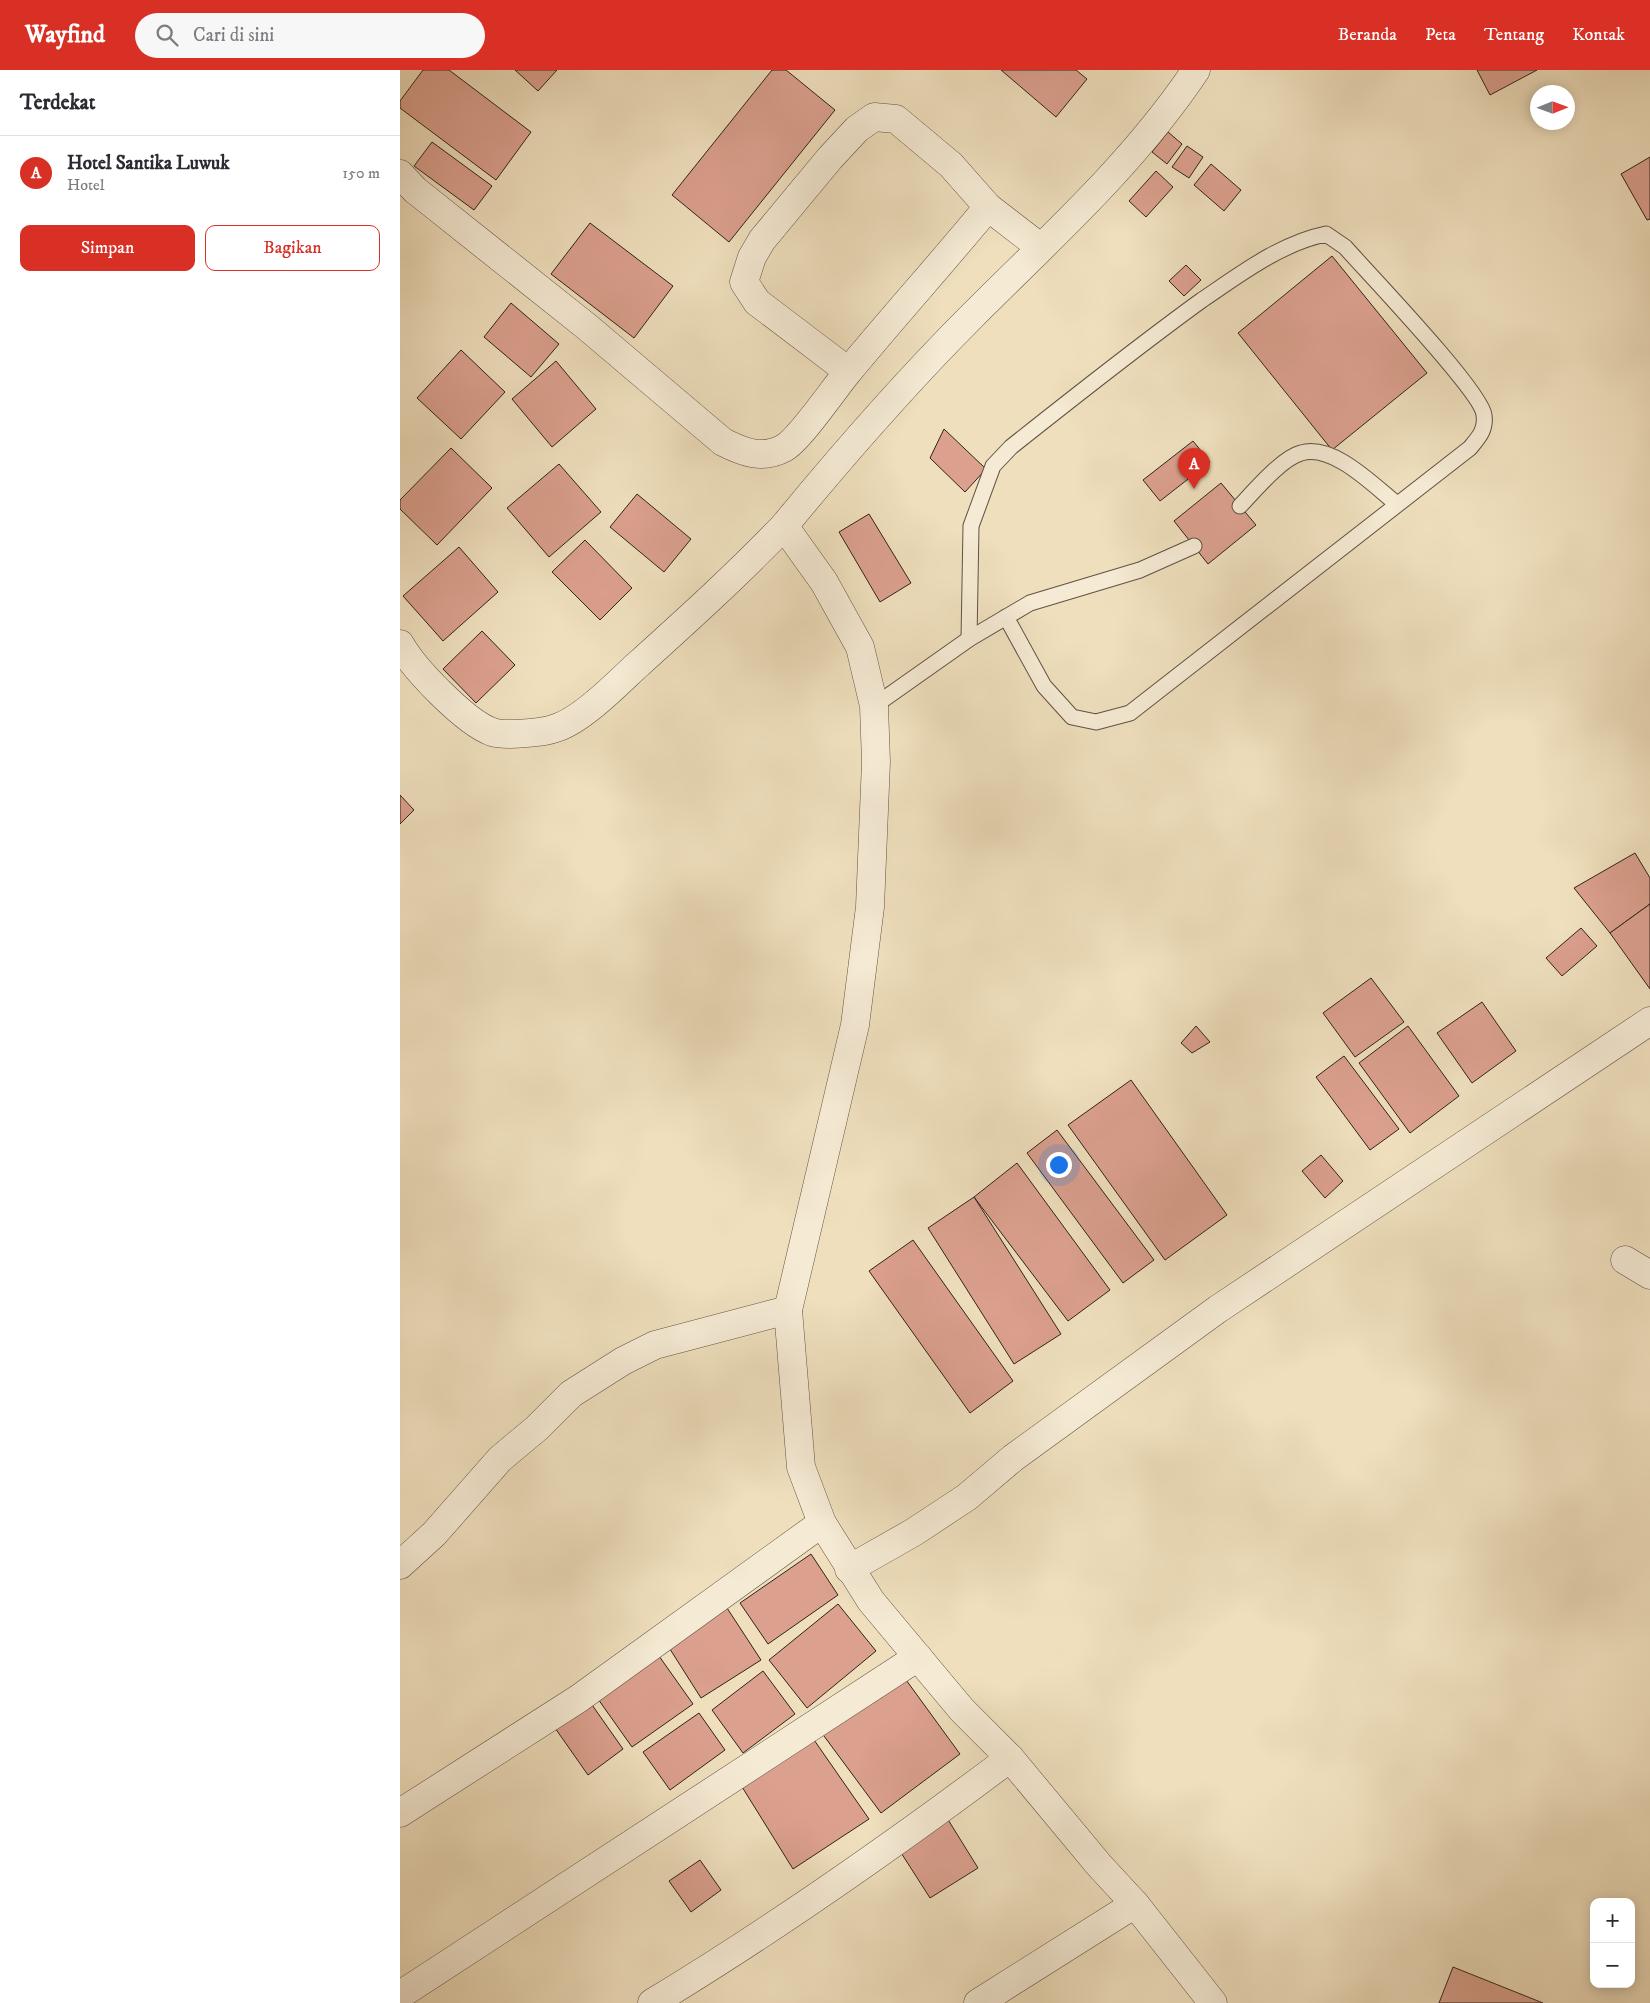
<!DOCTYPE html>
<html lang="id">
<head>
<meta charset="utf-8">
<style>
  body { margin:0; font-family:"IM FELL DW Pica",serif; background:#f7f7f7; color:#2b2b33 }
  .controls { position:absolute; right:15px; bottom:15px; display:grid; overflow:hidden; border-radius:10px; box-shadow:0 2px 12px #0003 }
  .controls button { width:45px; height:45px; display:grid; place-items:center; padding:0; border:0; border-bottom:1px solid #e1e1e2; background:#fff; color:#2b2b33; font:25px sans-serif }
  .compass { position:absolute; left:1130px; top:15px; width:45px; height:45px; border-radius:50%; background:#fff; box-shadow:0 2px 12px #0003; rotate:89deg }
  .you { position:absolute; left:658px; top:1094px; width:18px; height:18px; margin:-12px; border:4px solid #fff; border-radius:50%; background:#1a73e8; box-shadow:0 0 0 8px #1a73e833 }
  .badge { display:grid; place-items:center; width:32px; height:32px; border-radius:50%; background:#d93025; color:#fff; font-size:16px; font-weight:700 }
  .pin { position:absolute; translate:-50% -41px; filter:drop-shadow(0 1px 2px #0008) }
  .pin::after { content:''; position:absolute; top:26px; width:18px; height:15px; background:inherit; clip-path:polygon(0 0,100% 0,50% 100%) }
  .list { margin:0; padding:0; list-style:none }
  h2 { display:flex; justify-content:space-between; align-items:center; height:65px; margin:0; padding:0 20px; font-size:21px }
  h2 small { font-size:16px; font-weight:400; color:#7c7c81 }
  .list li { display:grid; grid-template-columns:32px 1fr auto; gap:15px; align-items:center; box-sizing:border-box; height:75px; padding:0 20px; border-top:1px solid #e1e1e2 }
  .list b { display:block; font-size:19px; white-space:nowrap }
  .list p { margin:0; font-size:16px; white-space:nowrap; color:#7c7c81 }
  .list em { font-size:16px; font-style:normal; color:#7c7c81 }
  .actions { display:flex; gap:10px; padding:15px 20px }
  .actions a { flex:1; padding:11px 0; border:1px solid #d93025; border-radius:10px; text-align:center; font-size:18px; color:#d93025 }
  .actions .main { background:#d93025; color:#fff }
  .icon { flex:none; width:28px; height:28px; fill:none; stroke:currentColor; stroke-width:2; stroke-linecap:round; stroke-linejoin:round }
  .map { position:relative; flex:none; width:1250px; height:1933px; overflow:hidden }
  header { display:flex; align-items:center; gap:30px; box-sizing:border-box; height:70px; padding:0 25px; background:#d93025; color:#fff }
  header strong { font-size:24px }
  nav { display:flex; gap:28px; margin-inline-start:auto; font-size:18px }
  .search { width:350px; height:45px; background:#f7f7f7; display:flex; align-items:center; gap:12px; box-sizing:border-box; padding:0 18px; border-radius:28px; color:#7c7c81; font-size:19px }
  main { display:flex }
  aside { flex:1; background:#fff }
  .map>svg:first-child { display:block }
  .building { fill:#dba08e; stroke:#2f231c }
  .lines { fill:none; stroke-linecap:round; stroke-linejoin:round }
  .service-casing { stroke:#5f5244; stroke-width:17 }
  .minor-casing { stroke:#5f5244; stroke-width:29 }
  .tertiary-casing { stroke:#5f5244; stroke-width:29 }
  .service { stroke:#f5ead4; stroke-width:15 }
  .minor { stroke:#f5ead4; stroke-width:28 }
  .tertiary { stroke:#f5ead4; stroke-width:28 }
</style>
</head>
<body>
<header>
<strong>Wayfind</strong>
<div class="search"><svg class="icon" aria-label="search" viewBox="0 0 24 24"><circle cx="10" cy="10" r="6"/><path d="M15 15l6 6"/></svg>Cari di sini</div>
<nav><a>Beranda</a><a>Peta</a><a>Tentang</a><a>Kontak</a></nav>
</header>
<main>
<aside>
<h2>Terdekat<small></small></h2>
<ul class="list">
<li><span class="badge">A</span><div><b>Hotel Santika Luwuk</b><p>Hotel</p></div><em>150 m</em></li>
</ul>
<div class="actions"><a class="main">Simpan</a><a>Bagikan</a></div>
</aside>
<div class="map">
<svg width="1250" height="1933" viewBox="0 0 1250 1933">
  <rect width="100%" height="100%" fill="#efdfbd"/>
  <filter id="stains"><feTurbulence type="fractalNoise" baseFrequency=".004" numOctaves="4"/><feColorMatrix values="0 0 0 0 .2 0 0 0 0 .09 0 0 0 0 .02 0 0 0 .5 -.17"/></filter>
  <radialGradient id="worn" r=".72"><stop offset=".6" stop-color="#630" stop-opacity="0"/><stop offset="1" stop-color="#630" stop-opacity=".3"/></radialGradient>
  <g class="building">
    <path d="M 23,0 L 49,0 L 131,62 L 96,110 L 0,38 L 0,31 Z"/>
    <path d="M 115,0 L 157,0 L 138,21 Z"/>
    <path d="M 372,0 L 386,0 L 435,40 L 329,172 L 272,125 Z"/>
    <path d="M 601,0 L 676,0 L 687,9 L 656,47 Z"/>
    <path d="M 1077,0 L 1137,0 L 1090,25 Z"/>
    <path d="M 768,62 L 782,74 L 767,94 L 752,82 Z"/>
    <path d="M 32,72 L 92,116 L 74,140 L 14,96 Z"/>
    <path d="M 787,76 L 803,87 L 789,108 L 772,97 Z"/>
    <path d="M 1250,87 L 1250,149 L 1247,150 L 1221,104 Z"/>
    <path d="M 811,94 L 841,120 L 824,141 L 794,115 Z"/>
    <path d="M 756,101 L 773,117 L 746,147 L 729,131 Z"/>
    <path d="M 190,153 L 273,216 L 234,268 L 151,204 Z"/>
    <path d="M 932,186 L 1027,303 L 932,380 L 838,263 Z"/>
    <path d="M 786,195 L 801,210 L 784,226 L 769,211 Z"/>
    <path d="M 111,233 L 159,274 L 131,307 L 84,267 Z"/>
    <path d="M 61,280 L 105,322 L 61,369 L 17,328 Z"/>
    <path d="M 156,291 L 196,339 L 152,377 L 112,329 Z"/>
    <path d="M 544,359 L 586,399 L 565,422 L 530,388 Z"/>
    <path d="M 793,371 L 810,392 L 760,431 L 743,410 Z"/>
    <path d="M 51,378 L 92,418 L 37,475 L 0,439 L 0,430 Z"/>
    <path d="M 159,394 L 201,442 L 149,487 L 107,438 Z"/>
    <path d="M 821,413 L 856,455 L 808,494 L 774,451 Z"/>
    <path d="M 237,424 L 291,469 L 264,502 L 210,457 Z"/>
    <path d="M 469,444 L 511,513 L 480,532 L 439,462 Z"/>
    <path d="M 185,470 L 232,518 L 200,550 L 152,502 Z"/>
    <path d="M 59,477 L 98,522 L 43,571 L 3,526 Z"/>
    <path d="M 82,561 L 115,595 L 76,633 L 43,599 Z"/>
    <path d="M 0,725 L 14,740 L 0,754 Z"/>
    <path d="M 1235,783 L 1250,808 L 1250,834 L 1210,863 L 1174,818 Z"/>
    <path d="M 1250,834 L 1250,919 L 1210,863 Z"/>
    <path d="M 1181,858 L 1197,876 L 1162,906 L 1146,888 Z"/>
    <path d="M 971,908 L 1004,952 L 955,987 L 923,943 Z"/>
    <path d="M 1082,932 L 1116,981 L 1072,1013 L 1037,963 Z"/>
    <path d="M 796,956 L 810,972 L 792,983 L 781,973 Z"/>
    <path d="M 1008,956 L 1059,1026 L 1010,1063 L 959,993 Z"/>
    <path d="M 944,986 L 999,1059 L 970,1080 L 916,1007 Z"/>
    <path d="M 731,1010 L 827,1145 L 765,1190 L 668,1055 Z"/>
    <path d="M 657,1060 L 754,1190 L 723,1213 L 627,1083 Z"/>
    <path d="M 921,1085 L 943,1111 L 925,1128 L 902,1101 Z"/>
    <path d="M 617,1093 L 710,1220 L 668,1251 L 574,1127 Z"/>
    <path d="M 574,1127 L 661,1264 L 614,1294 L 528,1158 Z"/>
    <path d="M 513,1170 L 613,1311 L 570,1343 L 469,1201 Z"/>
    <path d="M 411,1484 L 438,1525 L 368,1574 L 340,1533 Z"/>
    <path d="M 438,1534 L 476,1581 L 407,1638 L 369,1590 Z"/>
    <path d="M 327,1538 L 361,1590 L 301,1628 L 268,1576 Z"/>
    <path d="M 259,1586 L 293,1634 L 232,1677 L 198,1629 Z"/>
    <path d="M 363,1601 L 395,1644 L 343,1683 L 312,1640 Z"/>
    <path d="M 501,1603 L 560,1684 L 481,1743 L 421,1662 Z"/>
    <path d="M 190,1632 L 223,1679 L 188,1705 L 155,1658 Z"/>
    <path d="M 299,1643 L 325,1680 L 270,1720 L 243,1682 Z"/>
    <path d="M 412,1667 L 469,1749 L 393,1799 L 339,1712 Z"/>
    <path d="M 547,1748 L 578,1798 L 530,1828 L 498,1778 Z"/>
    <path d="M 300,1790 L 321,1820 L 291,1842 L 269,1811 Z"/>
    <path d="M 1053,1897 L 1143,1933 L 1039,1933 Z"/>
  </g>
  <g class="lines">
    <g class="service-casing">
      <g id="service">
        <path d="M 840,436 C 854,421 882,388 901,383 C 933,373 974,416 997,434"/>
        <path d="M 569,569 L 571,456 L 593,396 L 611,377 C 674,327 737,277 802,230 C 839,205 881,173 926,164 L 945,177 C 968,203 1082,322 1084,345 C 1086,360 1079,367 1070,378 L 730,643 L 696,652 L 672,647 L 644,616 L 606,547"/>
        <path d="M 474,636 L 569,569 L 630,533 L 740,500 L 794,476"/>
      </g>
    </g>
    <g class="minor-casing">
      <g id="minor">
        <path d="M 0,104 L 15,120 L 186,256 L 323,372 C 343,382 362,390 384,378 C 399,370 434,319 447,303 C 493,247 542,193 588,137"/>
        <path d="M 448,301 L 357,232 L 344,212 L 352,187 L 362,170 L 430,88 L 457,59 L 474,47 L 496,49 L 551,95 L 588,137 L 640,177"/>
        <path d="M 1225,1190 L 1250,1205"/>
        <path d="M 0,1495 L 34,1464 L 100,1389 L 137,1358 L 171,1324 L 223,1291 L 255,1275 L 388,1240"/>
        <path d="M 449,1499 L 514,1462 L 567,1427 L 613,1388 L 818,1239 L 1250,951"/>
        <path d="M 0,1743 L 178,1629 L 422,1453"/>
        <path d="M 0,1925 L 518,1587"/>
        <path d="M 252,1933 C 376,1858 494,1775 610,1688"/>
        <path d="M 578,1933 L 735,1834"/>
      </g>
    </g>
    <g class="tertiary-casing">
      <g id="tertiary">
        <path d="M 384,456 C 444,383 506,312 573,245 C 651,167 734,93 796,0"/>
        <path d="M 0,574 C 14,599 65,652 92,662 C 104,666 143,663 156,658 C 181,650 214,617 233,599 C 285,552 336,506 384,456 L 424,512 L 460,577 L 474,636 L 476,692 L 470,837 L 455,955 L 388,1240 L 401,1397 L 422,1453 L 471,1531 L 562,1640 L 610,1688 L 699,1795 L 735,1834 L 813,1933"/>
      </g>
    </g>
    <use href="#service" class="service"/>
    <use href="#minor" class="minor"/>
    <use href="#tertiary" class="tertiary"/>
  </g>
  <rect width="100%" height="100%" filter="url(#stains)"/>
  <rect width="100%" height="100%" fill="url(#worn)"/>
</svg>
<div class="controls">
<button>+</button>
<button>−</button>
</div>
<svg class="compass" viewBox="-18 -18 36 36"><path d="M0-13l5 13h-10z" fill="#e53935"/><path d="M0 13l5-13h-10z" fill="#7c7c81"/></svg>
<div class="you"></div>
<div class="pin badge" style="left:794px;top:419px">A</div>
</div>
</main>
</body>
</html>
